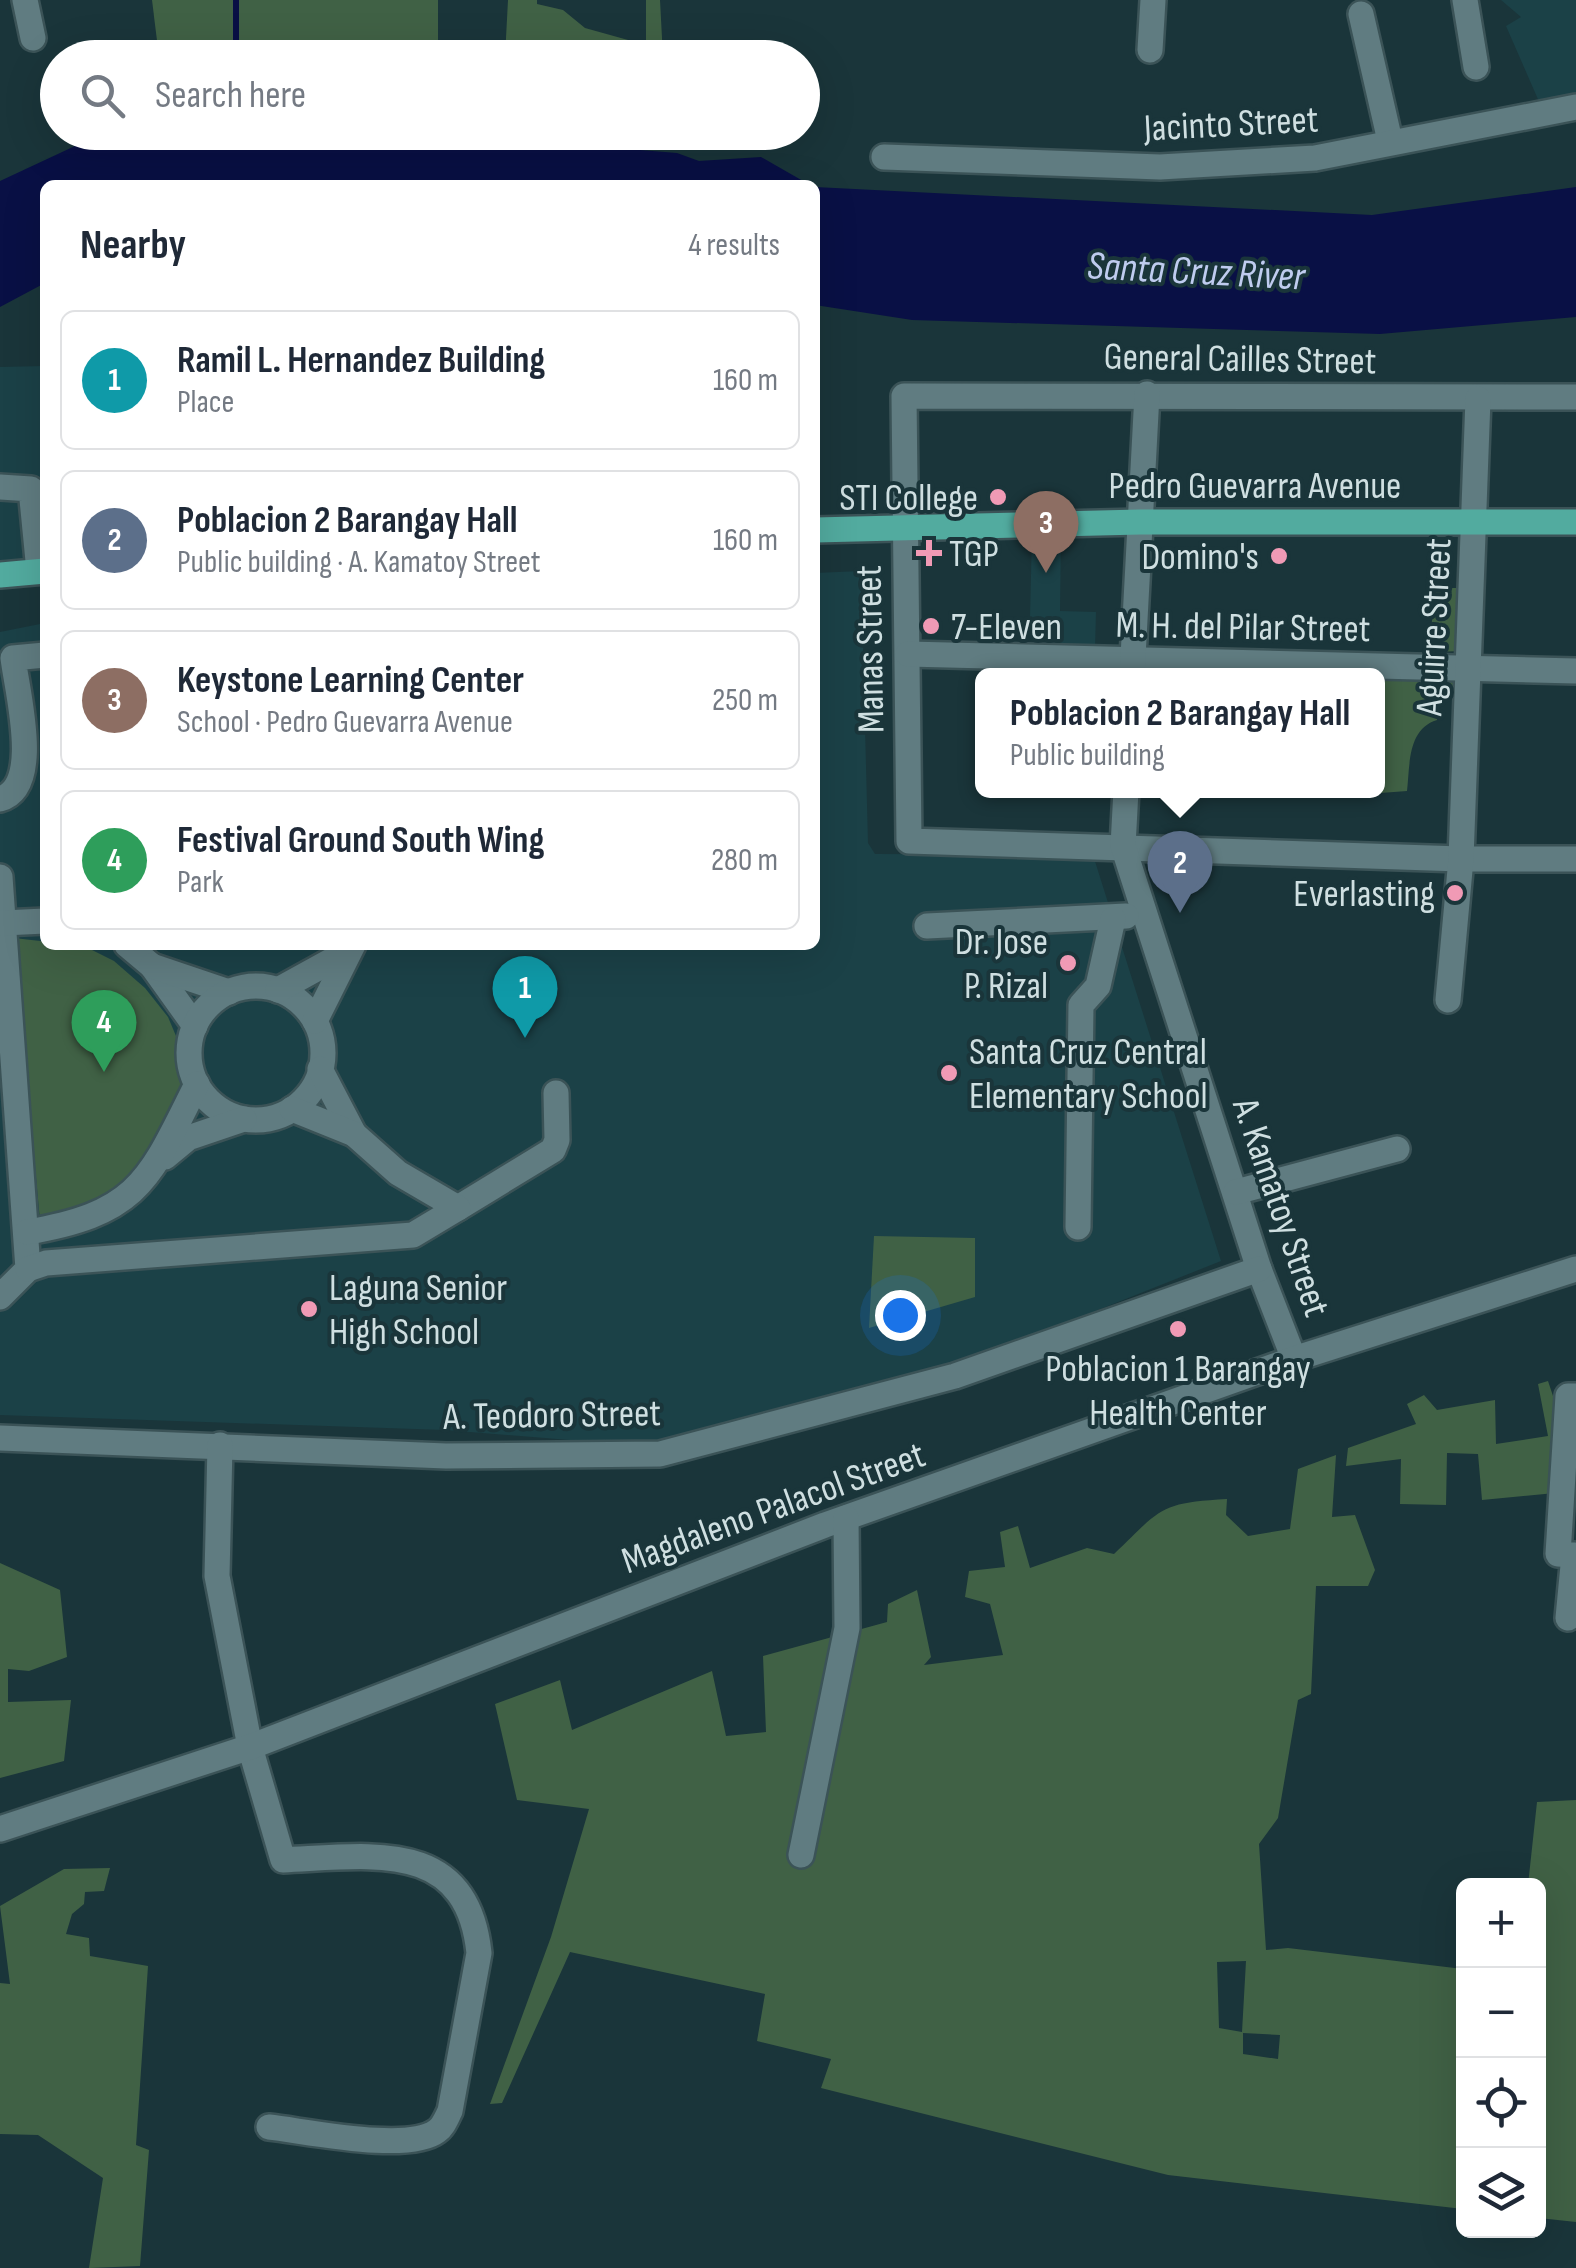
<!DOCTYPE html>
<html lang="en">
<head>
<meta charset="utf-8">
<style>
  body { margin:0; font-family:"Sofia Sans Condensed",sans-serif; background:#f2f2f3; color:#1f2937 }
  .controls { position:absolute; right:30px; bottom:30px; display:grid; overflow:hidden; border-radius:15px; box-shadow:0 10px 40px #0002 }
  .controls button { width:90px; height:90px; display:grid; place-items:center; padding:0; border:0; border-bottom:2px solid #e0e1e3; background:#fff; color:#1f2937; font:50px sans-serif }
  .you { position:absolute; left:900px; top:1315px; width:35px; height:35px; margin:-25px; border:8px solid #fff; border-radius:50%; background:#1a73e8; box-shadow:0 0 0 15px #1a73e833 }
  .badge { display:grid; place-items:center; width:65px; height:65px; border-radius:50%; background:#0b8043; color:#fff; font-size:32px; font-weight:700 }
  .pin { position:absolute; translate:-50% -82px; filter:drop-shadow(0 2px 5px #0008) }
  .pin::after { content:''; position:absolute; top:52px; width:35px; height:30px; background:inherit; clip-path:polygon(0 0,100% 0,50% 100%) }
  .popup { position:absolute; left:975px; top:668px; width:410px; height:130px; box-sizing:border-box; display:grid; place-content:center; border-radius:15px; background:#fff; filter:drop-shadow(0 2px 8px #0005); font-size:32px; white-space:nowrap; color:#747a83 }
  .popup b { font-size:38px; color:#1f2937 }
  .popup::after { content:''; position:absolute; left:50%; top:100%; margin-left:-20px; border:20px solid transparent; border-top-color:#fff }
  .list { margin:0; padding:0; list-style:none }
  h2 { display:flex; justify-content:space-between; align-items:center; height:130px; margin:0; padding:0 40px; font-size:42px }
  h2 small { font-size:32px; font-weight:400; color:#747a83 }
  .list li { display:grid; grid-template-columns:65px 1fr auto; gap:30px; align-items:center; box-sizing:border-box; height:140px; margin:0 20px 20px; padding:0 20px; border:2px solid #e0e1e3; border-radius:15px }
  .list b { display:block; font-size:38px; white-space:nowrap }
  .list p { margin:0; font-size:32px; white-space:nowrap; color:#747a83 }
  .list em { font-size:32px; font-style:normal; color:#747a83 }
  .icon { flex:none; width:55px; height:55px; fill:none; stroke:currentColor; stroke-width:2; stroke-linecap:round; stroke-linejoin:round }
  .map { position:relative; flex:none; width:1576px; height:2268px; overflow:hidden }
  .search { position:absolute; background:#fff; box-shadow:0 10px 40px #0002; left:40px; top:40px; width:780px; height:110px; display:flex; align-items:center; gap:25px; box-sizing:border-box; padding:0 35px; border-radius:55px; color:#747a83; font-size:38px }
  .panel { position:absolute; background:#fff; box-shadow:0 10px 40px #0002; left:40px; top:180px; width:780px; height:770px; border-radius:15px }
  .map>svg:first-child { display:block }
  .built { fill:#1b4147 }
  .green { fill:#406145; fill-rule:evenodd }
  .water { fill:#091045 }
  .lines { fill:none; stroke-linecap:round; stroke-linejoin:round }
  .stream { stroke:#091045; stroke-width:6 }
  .minor-casing { stroke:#3b5357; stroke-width:30 }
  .major-casing { stroke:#3b5357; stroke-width:30 }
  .minor { stroke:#607c81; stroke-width:25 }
  .major { stroke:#52ab9f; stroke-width:25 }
  .poi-dot { fill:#f09ab5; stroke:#1a353a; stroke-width:4 }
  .labels { text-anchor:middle; stroke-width:8; stroke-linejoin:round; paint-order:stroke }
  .street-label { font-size:38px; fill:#cfdfe1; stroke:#1a353a }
  .poi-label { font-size:38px; fill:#cfdfe1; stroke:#1a353a; text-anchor:end }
  .water-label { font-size:40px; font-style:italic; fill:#bfccef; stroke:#1a353a }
</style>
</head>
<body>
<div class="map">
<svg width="1576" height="2268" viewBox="0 0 1576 2268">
  <rect width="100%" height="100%" fill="#1a353a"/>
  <g class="built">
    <path d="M 1501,0 L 1576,0 L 1576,107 L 1544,113 L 1506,26 L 1521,17 Z"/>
    <path d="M 45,366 L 45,560 L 0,565 L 0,367 Z"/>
    <path d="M 1032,533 L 1061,534 L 1060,611 L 1096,612 L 1095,649 L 1059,648 L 1059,619 L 1030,618 Z"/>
    <path d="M 861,571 L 868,843 L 875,854 L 1093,855 L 1221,1261 L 985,1355 L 779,1418 L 631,1445 L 445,1430 L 0,1415 L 0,632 L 45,623 L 45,945 L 815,945 L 815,573 Z"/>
  </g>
  <g class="green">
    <path d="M 152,0 L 438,0 L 438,57 L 159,57 Z"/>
    <path d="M 508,0 L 537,0 L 537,4 L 563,10 L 585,28 L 646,45 L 646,0 L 660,0 L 663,57 L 505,57 Z"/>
    <path d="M 1434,588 L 1464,588 L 1465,651 L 1430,652 Z"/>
    <path d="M 1378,676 L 1460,677 L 1460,698 L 1440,700 L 1437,720 C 1407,729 1410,766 1407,791 L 1341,796 L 1341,791 L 1378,790 Z"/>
    <path d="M 14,938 L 84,946 L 114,961 L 145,988 L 168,1017 L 184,1055 L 181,1088 L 140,1171 L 88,1206 L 40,1221 Z"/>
    <path d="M 874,1236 L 975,1238 L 975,1297 L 869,1328 Z"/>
    <path d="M 1548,1381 L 1559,1414 L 1555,1493 L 1482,1500 L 1478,1454 L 1447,1453 L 1446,1505 L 1400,1504 L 1401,1459 L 1346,1466 L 1348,1448 L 1416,1424 L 1407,1404 L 1424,1395 L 1437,1410 L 1495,1400 L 1496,1444 L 1548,1436 L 1538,1384 Z"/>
    <path d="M 1336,1455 L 1332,1517 L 1355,1515 L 1375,1570 L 1368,1586 L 1316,1586 L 1311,1694 L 1298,1700 L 1278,1818 L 1259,1844 L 1266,1950 L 1288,1948 L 1463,1969 L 1463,2209 L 1168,2175 L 821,2088 L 831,2059 L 757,2041 L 765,1994 L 570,1952 L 502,2103 L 490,2104 L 551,1937 L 589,1809 L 517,1800 L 495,1704 L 560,1680 L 572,1730 L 712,1671 L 726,1736 L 766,1732 L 763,1656 L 887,1622 L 888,1604 L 917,1590 L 931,1657 L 924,1665 L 1003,1655 L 990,1604 L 965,1597 L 969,1571 L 1005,1567 L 1000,1532 L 1018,1526 L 1030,1568 L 1087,1548 L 1114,1554 C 1162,1508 1159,1503 1227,1499 L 1226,1515 L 1248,1536 L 1290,1529 L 1298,1469 ZM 1246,1961 L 1242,2032 L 1219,2028 L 1217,1962 ZM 1243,2033 L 1280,2035 L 1278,2059 L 1243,2054 Z"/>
    <path d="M 0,1563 L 60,1590 L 67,1657 L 29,1671 L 8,1669 L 8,1702 L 71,1700 L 64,1761 L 0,1778 Z"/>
    <path d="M 1576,1800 L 1576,2222 L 1539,2218 L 1538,1886 L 1528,1885 L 1537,1802 Z"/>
    <path d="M 110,1868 L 104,1891 L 85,1892 L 84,1904 L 72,1914 L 66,1934 L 89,1938 L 90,1956 L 148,1966 L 136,2145 L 149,2150 L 140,2266 L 89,2268 L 103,2178 L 38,2135 L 0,2134 L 0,1983 L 10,1984 L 0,1906 L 64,1869 Z"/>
  </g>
  <g class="water">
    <path d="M 430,133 L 677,153 L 699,161 L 761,157 L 810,185 L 45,185 L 45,283 L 0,307 L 0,181 L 105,132 Z"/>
    <path d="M 815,187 L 1372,215 L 1576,187 L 1576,317 L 1380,334 L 912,320 L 815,305 Z"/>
  </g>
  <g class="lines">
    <path class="stream" d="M 236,0 L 236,58"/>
    <g class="minor-casing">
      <g id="minor">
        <path d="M 25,0 L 33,38"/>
        <path d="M 1465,0 L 1476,67"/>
        <path d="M 1361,14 L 1390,141"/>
        <path d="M 1150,50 L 1153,0"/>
        <path d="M 884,157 L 1160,167 L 1315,158 L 1576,107"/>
        <path d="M 1576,397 L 904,396 L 909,841 L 1461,859 L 1576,859"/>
        <path d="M 0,487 L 31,489 L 39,571"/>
        <path d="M 908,654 L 1576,671"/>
        <path d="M 1132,676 L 1147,394"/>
        <path d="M 1126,790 L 1123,846 L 1259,1269 L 1294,1359"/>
        <path d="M 0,799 C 43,787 17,692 13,658 L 45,655"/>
        <path d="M 0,877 L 28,1269 L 0,1297"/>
        <path d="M 3,923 L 45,921"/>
        <path d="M 927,926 L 1126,916"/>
        <path d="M 127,945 L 152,966 L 195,1026"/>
        <path d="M 152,966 L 229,992"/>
        <circle cx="256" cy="1053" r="67"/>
        <path d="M 278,990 L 347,952"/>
        <path d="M 1448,1000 L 1461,859 L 1478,399"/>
        <path d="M 315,1021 L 353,945"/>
        <path d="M 320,1069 L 354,1134"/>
        <path d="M 165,1157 L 188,1138 L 244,1119"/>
        <path d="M 1236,1192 L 1397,1149"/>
        <path d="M 458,1208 L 553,1150 L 557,1140 L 556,1093"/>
        <path d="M 1078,1227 L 1081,1005 L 1098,986 L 1113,919"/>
        <path d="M 27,1232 C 140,1213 149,1180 197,1084"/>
        <path d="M 28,1269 L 46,1263 L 413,1235 L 458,1208 L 398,1173 L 354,1134 L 292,1109"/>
        <path d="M 0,1438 L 446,1456 L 660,1454 L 955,1376 L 1259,1269"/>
        <path d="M 220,1445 L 217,1576 L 250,1747 L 283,1860 C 372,1856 467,1838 479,1953 L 450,2111 C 446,2119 443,2127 437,2131 C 408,2153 306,2131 269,2127"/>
        <path d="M 1568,1618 L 1574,1555 L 1558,1554 L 1568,1396 L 1576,1396"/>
        <path d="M 0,1829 L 250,1747 L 825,1525 L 1294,1359 L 1576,1269"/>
        <path d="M 801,1855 L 847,1628 L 846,1518"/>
      </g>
    </g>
    <g class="major-casing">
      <g id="major">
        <path d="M 815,530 L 1140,522 L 1576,522"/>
        <path d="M 0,575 L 45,571"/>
      </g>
    </g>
    <use href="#minor" class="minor"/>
    <use href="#major" class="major"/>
  </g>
  <g class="poi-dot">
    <circle cx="998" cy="497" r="10"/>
    <path d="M924 538h10v10h10v10h-10v10h-10v-10h-10v-10h10z"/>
    <circle cx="1279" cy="556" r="10"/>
    <circle cx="931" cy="626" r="10"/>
    <circle cx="1455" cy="893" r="10"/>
    <circle cx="1068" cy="963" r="10"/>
    <circle cx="949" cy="1073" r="10"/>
    <circle cx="309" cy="1309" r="10"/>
    <circle cx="1178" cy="1329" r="10"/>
  </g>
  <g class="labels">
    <g class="street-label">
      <text transform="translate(1231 123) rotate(-3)" y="13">Jacinto Street</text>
      <text transform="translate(1240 358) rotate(1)" y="13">General Cailles Street</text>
      <text x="1255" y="498">Pedro Guevarra Avenue</text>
      <text transform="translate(1243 626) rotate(1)" y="13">M. H. del Pilar Street</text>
      <text transform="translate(1433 627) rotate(-87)" y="13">Aguirre Street</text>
      <text transform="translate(869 649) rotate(-91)" y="13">Manas Street</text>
      <text transform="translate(1282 1207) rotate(71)" y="13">A. Kamatoy Street</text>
      <text transform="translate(552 1414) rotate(-1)" y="13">A. Teodoro Street</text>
      <text transform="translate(773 1507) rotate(-20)" y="13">Magdaleno Palacol Street</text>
    </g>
    <g class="poi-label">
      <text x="978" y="510">STI College</text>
      <text x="949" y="566" text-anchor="start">TGP</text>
      <text x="1259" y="569">Domino's</text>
      <text x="951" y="639" text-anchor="start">7-Eleven</text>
      <text x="1435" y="906">Everlasting</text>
      <text x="1048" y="954">Dr. Jose<tspan x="1048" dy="44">P. Rizal</tspan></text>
      <text x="969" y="1064" text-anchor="start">Santa Cruz Central<tspan x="969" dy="44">Elementary School</tspan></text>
      <text x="329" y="1300" text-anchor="start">Laguna Senior<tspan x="329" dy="44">High School</tspan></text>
      <text x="1178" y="1381" text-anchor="middle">Poblacion 1 Barangay<tspan x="1178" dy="44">Health Center</tspan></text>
    </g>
    <g class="water-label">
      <text transform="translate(1196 270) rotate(3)" y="14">Santa Cruz River</text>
    </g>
  </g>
</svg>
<div class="controls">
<button>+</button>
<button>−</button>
<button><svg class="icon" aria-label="locate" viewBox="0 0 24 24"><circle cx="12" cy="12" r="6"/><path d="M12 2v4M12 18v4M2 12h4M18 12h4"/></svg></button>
<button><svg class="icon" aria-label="layers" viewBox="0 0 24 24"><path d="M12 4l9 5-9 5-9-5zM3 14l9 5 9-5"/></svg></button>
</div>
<div class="you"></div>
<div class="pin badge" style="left:525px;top:1038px;background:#0f9aa8">1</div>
<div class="pin badge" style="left:1180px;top:913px;background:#5c6f8a">2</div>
<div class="popup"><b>Poblacion 2 Barangay Hall</b>Public building</div>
<div class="pin badge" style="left:1046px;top:573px;background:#8d6e63">3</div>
<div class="pin badge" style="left:104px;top:1072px;background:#2e9e5b">4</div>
<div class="search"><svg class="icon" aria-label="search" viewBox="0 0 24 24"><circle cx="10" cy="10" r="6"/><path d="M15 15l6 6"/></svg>Search here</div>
<section class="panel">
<h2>Nearby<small>4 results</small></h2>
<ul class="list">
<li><span class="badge" style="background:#0f9aa8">1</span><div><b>Ramil L. Hernandez Building</b><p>Place</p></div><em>160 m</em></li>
<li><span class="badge" style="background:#5c6f8a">2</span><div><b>Poblacion 2 Barangay Hall</b><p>Public building · A. Kamatoy Street</p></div><em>160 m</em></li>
<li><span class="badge" style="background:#8d6e63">3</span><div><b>Keystone Learning Center</b><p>School · Pedro Guevarra Avenue</p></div><em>250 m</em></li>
<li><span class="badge" style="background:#2e9e5b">4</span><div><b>Festival Ground South Wing</b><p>Park</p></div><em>280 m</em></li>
</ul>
</section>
</div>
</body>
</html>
